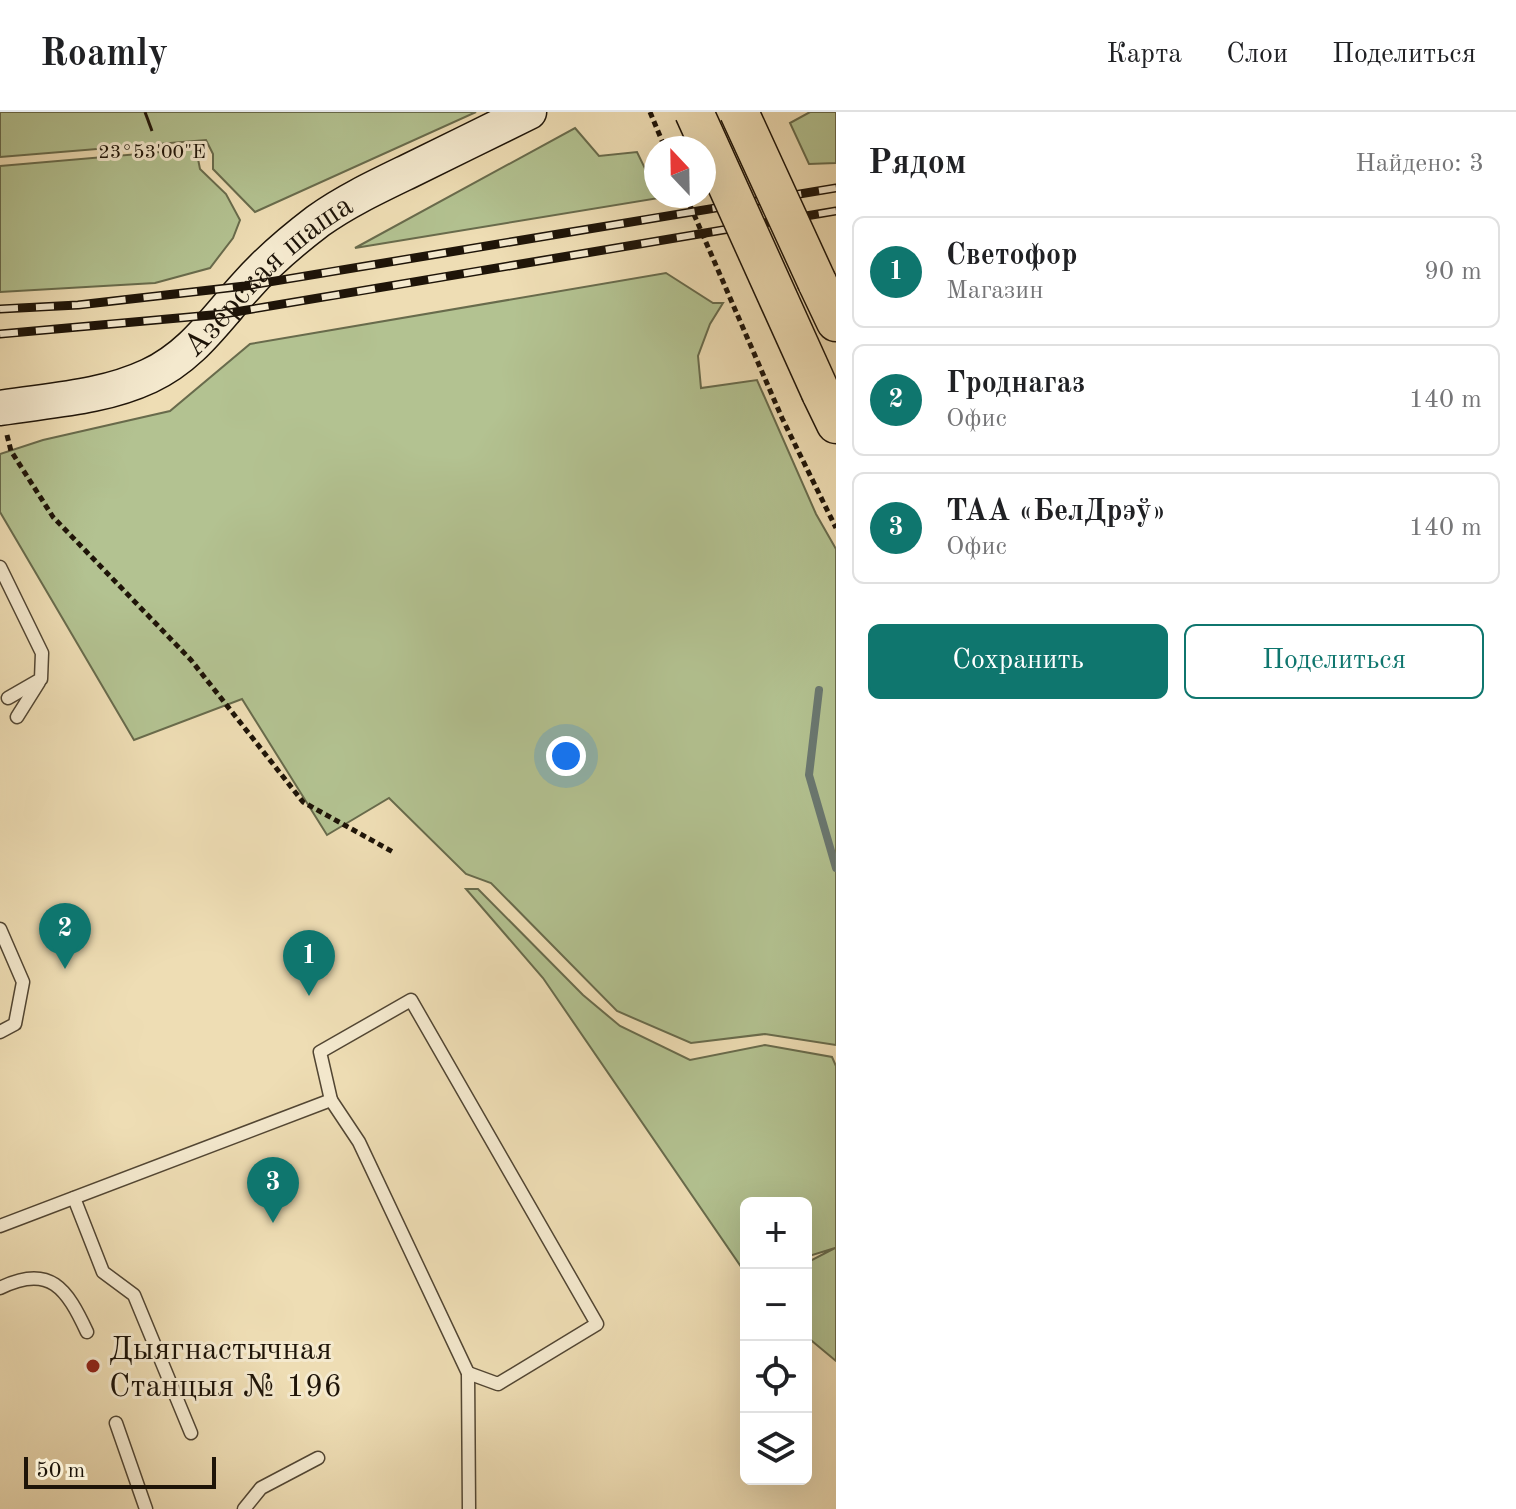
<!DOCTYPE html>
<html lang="ru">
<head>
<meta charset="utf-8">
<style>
  body { margin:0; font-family:"Old Standard TT",serif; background:#f2f2f2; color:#202124 }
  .controls { position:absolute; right:24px; bottom:24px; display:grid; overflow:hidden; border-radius:12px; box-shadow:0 8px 32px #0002 }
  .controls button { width:72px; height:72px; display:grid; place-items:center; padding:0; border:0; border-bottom:2px solid #e0e0e0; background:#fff; color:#202124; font:40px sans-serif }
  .compass { position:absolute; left:644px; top:24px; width:72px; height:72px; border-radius:50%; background:#fff; box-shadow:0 8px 32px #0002; rotate:338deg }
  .scale { position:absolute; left:24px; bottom:20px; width:192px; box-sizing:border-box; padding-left:8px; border:4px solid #1e1408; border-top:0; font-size:22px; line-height:28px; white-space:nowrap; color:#1e1408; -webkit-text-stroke:6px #f4e9ce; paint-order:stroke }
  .you { position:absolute; left:566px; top:644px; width:28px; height:28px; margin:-20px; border:6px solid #fff; border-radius:50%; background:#1a73e8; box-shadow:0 0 0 12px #1a73e833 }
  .badge { display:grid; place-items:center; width:52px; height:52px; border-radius:50%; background:#0f766e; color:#fff; font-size:26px; font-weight:700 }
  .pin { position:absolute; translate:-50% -66px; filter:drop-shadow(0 2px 4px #0008) }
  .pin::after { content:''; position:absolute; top:42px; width:28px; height:24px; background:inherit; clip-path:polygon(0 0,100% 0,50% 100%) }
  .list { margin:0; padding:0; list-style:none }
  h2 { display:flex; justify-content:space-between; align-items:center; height:104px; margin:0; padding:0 32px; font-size:34px }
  h2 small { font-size:26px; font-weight:400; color:#757577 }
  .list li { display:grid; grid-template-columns:52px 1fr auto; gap:24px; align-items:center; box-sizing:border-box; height:112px; margin:0 16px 16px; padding:0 16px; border:2px solid #e0e0e0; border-radius:12px }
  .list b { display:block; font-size:30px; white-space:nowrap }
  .list p { margin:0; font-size:26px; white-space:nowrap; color:#757577 }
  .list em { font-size:26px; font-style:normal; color:#757577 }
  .actions { display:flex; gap:16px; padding:24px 32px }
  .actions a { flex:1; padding:18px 0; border:2px solid #0f766e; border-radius:12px; text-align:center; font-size:28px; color:#0f766e }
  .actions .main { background:#0f766e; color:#fff }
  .icon { flex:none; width:44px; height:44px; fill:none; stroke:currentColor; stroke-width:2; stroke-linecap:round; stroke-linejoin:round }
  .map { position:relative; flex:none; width:836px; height:1397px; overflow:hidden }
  header { display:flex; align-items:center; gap:48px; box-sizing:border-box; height:112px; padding:0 40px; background:#fff; border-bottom:2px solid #e0e0e0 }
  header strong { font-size:38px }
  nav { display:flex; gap:44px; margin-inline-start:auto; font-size:28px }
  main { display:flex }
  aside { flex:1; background:#fff }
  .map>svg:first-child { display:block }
  .green { fill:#b3c291; stroke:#686b4c; stroke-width:2 }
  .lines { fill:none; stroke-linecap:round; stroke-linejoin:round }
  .stream { stroke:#6a7871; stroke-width:8 }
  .service-casing { stroke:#524633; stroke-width:15 }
  .secondary-casing { stroke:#1e1408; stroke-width:37 }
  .primary-casing { stroke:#1e1408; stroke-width:41 }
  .path { stroke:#1e1408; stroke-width:5; stroke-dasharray:6 4; stroke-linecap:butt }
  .service { stroke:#f4e9ce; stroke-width:12 }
  .secondary { stroke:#f4e9ce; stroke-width:34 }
  .primary { stroke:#eeddb4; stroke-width:38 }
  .rail-casing { stroke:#1e1408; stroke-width:9 }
  .rail { stroke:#f4e9ce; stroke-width:6; stroke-dasharray:18; stroke-linecap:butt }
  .primary-bridge-casing { stroke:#1e1408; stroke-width:41; stroke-linecap:butt }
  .primary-bridge { stroke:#eeddb4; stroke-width:38 }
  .ticks { fill:none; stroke:#1e1408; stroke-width:3 }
  .poi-dot { fill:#8f2418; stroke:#f4e9ce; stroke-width:3 }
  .labels { text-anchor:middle; stroke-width:6; stroke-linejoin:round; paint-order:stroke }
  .street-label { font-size:32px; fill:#1e1408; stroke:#f4e9ce }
  .poi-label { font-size:32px; fill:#1e1408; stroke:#f4e9ce; text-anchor:start }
  .ticks-label { font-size:20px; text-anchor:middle; fill:#1e1408; stroke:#f4e9ce; stroke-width:6; stroke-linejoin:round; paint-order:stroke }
</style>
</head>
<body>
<header>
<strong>Roamly</strong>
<nav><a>Карта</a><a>Слои</a><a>Поделиться</a></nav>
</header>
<main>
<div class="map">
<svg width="836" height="1397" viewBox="0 0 836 1397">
  <rect width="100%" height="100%" fill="#eeddb4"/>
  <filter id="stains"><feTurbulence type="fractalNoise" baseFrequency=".0025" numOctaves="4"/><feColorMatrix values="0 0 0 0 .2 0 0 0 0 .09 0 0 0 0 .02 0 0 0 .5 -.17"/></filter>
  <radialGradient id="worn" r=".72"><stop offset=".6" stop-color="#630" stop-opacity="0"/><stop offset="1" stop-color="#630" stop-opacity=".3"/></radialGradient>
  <g class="green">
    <path d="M 0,0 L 476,0 L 255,100 L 213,57 L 213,42 L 206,28 L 0,45 Z"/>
    <path d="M 810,0 L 836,0 L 836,51 L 809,52 L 790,11 Z"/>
    <path d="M 575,16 L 599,44 L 637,40 L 656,79 L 656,84 L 659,86 L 355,136 Z"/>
    <path d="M 196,37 L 200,57 L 226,82 L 240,108 L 233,126 L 210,156 L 155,171 L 0,180 L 0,54 Z"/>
    <path d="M 666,161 L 713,191 L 723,191 L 710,212 L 698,244 L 701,276 L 757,268 L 816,402 L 836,437 L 836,933 L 765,922 L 691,931 L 617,899 L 491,771 L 466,762 L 389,686 L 327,723 L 242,587 L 134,628 L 0,400 L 0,342 L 43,328 L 170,299 L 250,232 Z"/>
    <path d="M 466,777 L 478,777 L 583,883 L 620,914 L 690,948 L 765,933 L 832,945 L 836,954 L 836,1249 L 806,1224 L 806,1151 L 835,1136 L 806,1145 L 806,1091 L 746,1091 L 746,1162 L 543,866 Z"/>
  </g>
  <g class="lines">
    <path class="stream" d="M 819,578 L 809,663 L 836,756"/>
    <g class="service-casing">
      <g id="service">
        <path d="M 0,455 L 42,541 L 41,567 L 8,586"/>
        <path d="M 17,605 L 39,570"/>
        <path d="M 0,817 L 23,870 L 15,912 L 0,920"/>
        <path d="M 331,988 L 320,940 L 411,888 L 597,1212 L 498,1272 L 468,1261"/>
        <path d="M 74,1086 L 103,1160 L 134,1183 L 191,1321"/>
        <path d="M 0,1114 L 331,988 L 359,1030 L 468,1261 L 469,1397"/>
        <path d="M 0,1176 C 50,1151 67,1177 87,1220"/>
        <path d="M 116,1311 L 146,1397"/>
        <path d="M 244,1397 L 261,1376 L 318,1346"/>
      </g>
    </g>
    <g class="secondary-casing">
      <g id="secondary">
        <path id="s1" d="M 0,296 C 50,288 102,286 149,264 C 192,244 215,208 246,174 C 267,150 293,128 318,109 C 346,89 378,74 409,59 C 449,39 489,20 529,0"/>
      </g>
    </g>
    <g class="primary-casing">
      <g id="primary">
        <path d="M 817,170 L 836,210"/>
        <path d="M 821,281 L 836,312"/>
      </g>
    </g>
    <g class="path">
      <path d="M 650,0 L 665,36"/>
      <path d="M 686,84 L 782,306 L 836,416"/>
      <path d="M 7,323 L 11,339 L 53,405 L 191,548 L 303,690 L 393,740"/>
    </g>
    <use href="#service" class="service"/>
    <use href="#secondary" class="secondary"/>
    <use href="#primary" class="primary"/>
    <g class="rail-casing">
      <g id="rail">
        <path d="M 0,197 L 78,193 L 245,174 L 836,76"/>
        <path d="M 0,222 L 223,202 L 836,99"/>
      </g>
    </g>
    <use href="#rail" class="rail"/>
    <g class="primary-bridge-casing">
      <g id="primary-bridge">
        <path d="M 694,0 L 821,281"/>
        <path d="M 739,0 L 817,170"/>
      </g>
    </g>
    <use href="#primary-bridge" class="primary-bridge"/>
  </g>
  <path class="ticks" d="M 145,0 L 152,19"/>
  <circle class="poi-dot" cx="93" cy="1254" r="8"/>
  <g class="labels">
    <g class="street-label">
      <text dy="11" stroke="none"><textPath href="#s1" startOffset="310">Азёрская шаша</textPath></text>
    </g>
    <g class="poi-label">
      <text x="109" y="1247">Дыягнастычная<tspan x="109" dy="37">Станцыя № 196</tspan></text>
    </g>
  </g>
  <g class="ticks-label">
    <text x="152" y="46">23°53'00"E</text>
  </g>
  <rect width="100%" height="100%" filter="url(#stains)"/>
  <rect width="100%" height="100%" fill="url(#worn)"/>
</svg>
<div class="controls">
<button>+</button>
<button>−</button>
<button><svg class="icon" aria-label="locate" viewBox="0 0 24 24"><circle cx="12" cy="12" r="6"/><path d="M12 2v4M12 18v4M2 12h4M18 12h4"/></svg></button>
<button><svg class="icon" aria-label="layers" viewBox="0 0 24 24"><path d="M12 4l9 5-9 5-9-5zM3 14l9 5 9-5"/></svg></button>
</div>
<svg class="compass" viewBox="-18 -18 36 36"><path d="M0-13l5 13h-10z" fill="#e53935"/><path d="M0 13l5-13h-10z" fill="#757577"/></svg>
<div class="scale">50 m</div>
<div class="you"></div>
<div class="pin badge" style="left:309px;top:884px">1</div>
<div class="pin badge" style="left:65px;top:857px">2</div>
<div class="pin badge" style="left:273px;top:1111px">3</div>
</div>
<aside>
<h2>Рядом<small>Найдено: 3</small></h2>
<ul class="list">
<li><span class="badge">1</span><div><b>Светофор</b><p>Магазин</p></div><em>90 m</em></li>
<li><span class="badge">2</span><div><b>Гроднагаз</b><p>Офис</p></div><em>140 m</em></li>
<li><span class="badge">3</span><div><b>ТАА «БелДрэў»</b><p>Офис</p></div><em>140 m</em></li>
</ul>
<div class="actions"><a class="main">Сохранить</a><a>Поделиться</a></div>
</aside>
</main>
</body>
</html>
